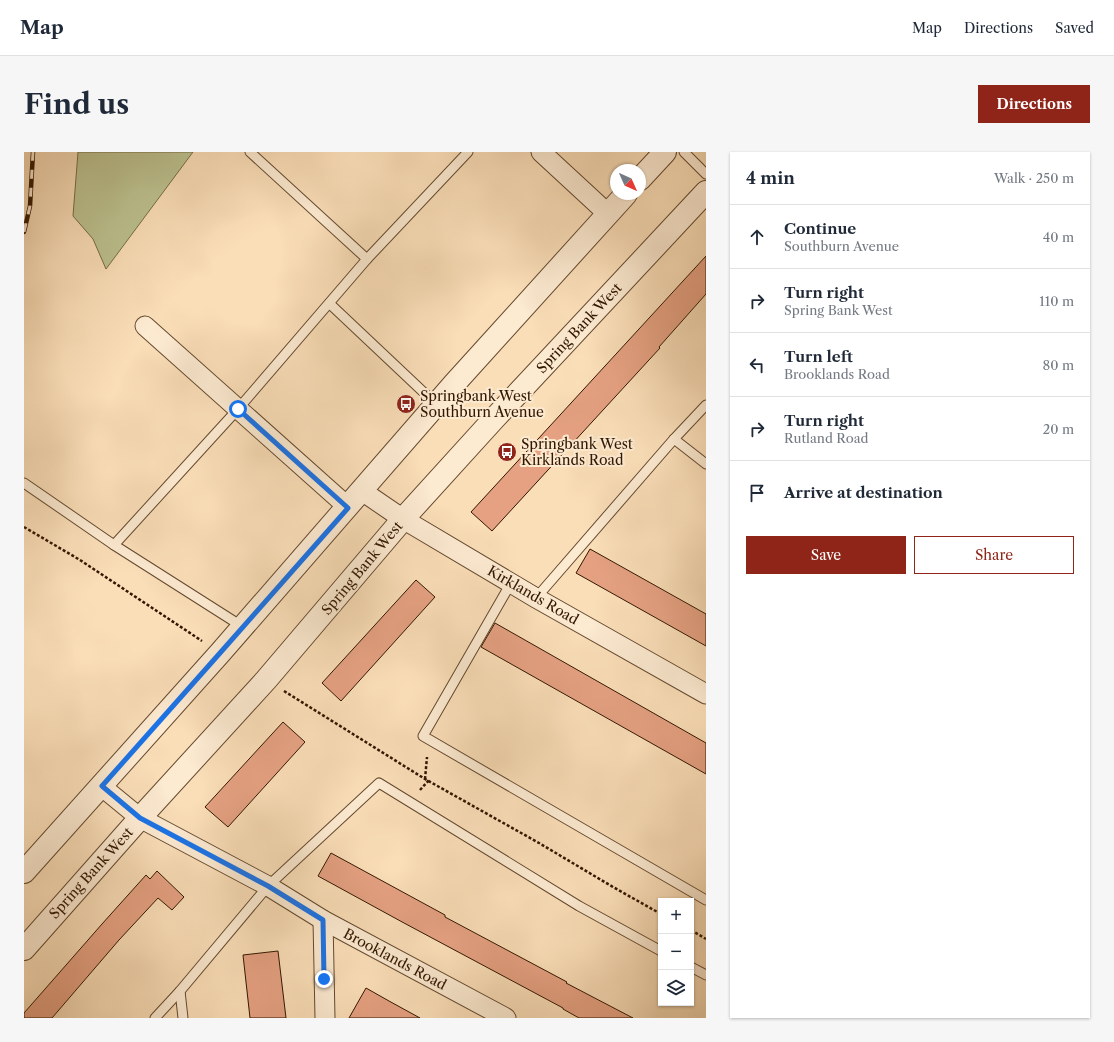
<!DOCTYPE html>
<html lang="en">
<head>
<meta charset="utf-8">
<style>
  body { margin:0; font-family:"Libre Caslon Text",serif; background:#f6f6f7; color:#1f2937 }
  .controls { position:absolute; right:12px; bottom:12px; display:grid; overflow:hidden; border-radius:0px; box-shadow:0 1px 3px #0004 }
  .controls button { width:36px; height:36px; display:grid; place-items:center; padding:0; border:0; border-bottom:1px solid #e0e1e3; background:#fff; color:#1f2937; font:20px sans-serif }
  .compass { position:absolute; left:586px; top:12px; width:36px; height:36px; border-radius:50%; background:#fff; box-shadow:0 1px 3px #0004; rotate:135deg }
  .stop { position:absolute; width:12px; height:12px; margin:-9px; border:3px solid #1a73e8; border-radius:50%; background:#fff }
  .stop.end { background:#1a73e8; border-color:#fff; box-shadow:0 1px 4px #0008 }
  .list { margin:0; padding:0; list-style:none }
  h2 { display:flex; justify-content:space-between; align-items:center; height:52px; margin:0; padding:0 16px; font-size:17px }
  h2 small { font-size:13px; font-weight:400; color:#747a83 }
  .list li { display:grid; grid-template-columns:26px 1fr auto; gap:12px; align-items:center; box-sizing:border-box; height:64px; padding:0 16px; border-top:1px solid #e0e1e3 }
  .list b { display:block; font-size:15px; white-space:nowrap }
  .list p { margin:0; font-size:13px; white-space:nowrap; color:#747a83 }
  .list em { font-size:13px; font-style:normal; color:#747a83 }
  .actions { display:flex; gap:8px; padding:12px 16px }
  .actions a { flex:1; padding:9px 0; border:1px solid #8f2418; border-radius:0px; text-align:center; font-size:14px; color:#8f2418 }
  .actions .main { background:#8f2418; color:#fff }
  .icon { flex:none; width:22px; height:22px; fill:none; stroke:currentColor; stroke-width:2; stroke-linecap:round; stroke-linejoin:round }
  .map { position:relative; flex:none; width:682px; height:866px; overflow:hidden; border-radius:0px }
  header { display:flex; align-items:center; gap:24px; box-sizing:border-box; height:56px; padding:0 20px; background:#fff; border-bottom:1px solid #e0e1e3 }
  header strong { font-size:19px }
  nav { display:flex; gap:22px; margin-inline-start:auto; font-size:14px }
  .intro { display:flex; align-items:center; justify-content:space-between; box-sizing:border-box; height:96px; padding:0 24px }
  h1 { margin:0; font-size:28px }
  .button { padding:10px 18px; border-radius:0px; background:#8f2418; color:#fff; font-size:14px; font-weight:700 }
  main { display:flex; gap:24px; padding:0 24px }
  aside { flex:1; background:#fff; border-radius:0px; box-shadow:0 1px 3px #0004 }
  .map>svg:first-child { display:block }
  .green { fill:#bcc290; stroke:#776c48 }
  .building { fill:#e5a182; stroke:#321700 }
  .lines { fill:none; stroke-linecap:round; stroke-linejoin:round }
  .service-casing { stroke:#64492e; stroke-width:11 }
  .minor-casing { stroke:#64492e; stroke-width:21 }
  .tertiary-casing { stroke:#64492e; stroke-width:24 }
  .path { stroke:#321700; stroke-width:2.5; stroke-dasharray:3 2; stroke-linecap:butt }
  .service { stroke:#fcead1; stroke-width:9 }
  .minor { stroke:#fcead1; stroke-width:19 }
  .tertiary { stroke:#fcead1; stroke-width:22 }
  .rail-casing { stroke:#321700; stroke-width:4.5 }
  .rail { stroke:#fcead1; stroke-width:3; stroke-dasharray:9; stroke-linecap:butt }
  .route { stroke:#1a73e8; stroke-width:5 }
  .labels { text-anchor:middle; stroke-width:4; stroke-linejoin:round; paint-order:stroke }
  .street-label { font-size:14px; fill:#321700; stroke:#fcead1 }
  .poi-label { font-size:14px; fill:#321700; stroke:#fcead1; text-anchor:start }
</style>
</head>
<body>
<header>
<strong>Map</strong>
<nav><a>Map</a><a>Directions</a><a>Saved</a></nav>
</header>
<div class="intro"><h1>Find us</h1><a class="button">Directions</a></div>
<main>
<div class="map">
<svg width="682" height="866" viewBox="0 0 682 866">
  <rect width="100%" height="100%" fill="#fadeb8"/>
  <filter id="stains"><feTurbulence type="fractalNoise" baseFrequency=".005" numOctaves="4"/><feColorMatrix values="0 0 0 0 .2 0 0 0 0 .09 0 0 0 0 .02 0 0 0 .5 -.17"/></filter>
  <radialGradient id="worn" r=".72"><stop offset=".6" stop-color="#630" stop-opacity="0"/><stop offset="1" stop-color="#630" stop-opacity=".3"/></radialGradient>
  <path class="green" d="M 54,0 L 169,0 L 82,117 L 69,87 L 49,64 Z"/>
  <g class="building">
    <path d="M 682,104 L 682,142 L 635,195 L 636,196 L 468,379 L 447,360 Z"/>
    <path d="M 566,397 L 682,462 L 682,494 L 552,421 Z"/>
    <path d="M 392,428 L 411,445 L 317,549 L 298,531 Z"/>
    <path d="M 471,471 L 682,591 L 682,622 L 457,495 Z"/>
    <path d="M 259,570 L 281,590 L 204,675 L 181,655 Z"/>
    <path d="M 307,701 L 421,763 L 421,765 L 543,830 L 542,831 L 609,866 L 555,866 L 539,857 L 539,856 L 380,771 L 294,724 Z"/>
    <path d="M 133,719 L 160,745 L 148,758 L 134,746 L 95,788 L 28,866 L 0,866 L 0,861 L 78,772 L 122,723 L 126,727 Z"/>
    <path d="M 254,799 L 262,866 L 226,866 L 219,803 Z"/>
    <path d="M 342,836 L 365,849 L 396,866 L 325,866 Z"/>
  </g>
  <g class="lines">
    <g class="service-casing">
      <g id="service">
        <path d="M 226,0 L 343,107"/>
        <path d="M 660,0 L 682,22"/>
        <path d="M 306,152 L 412,252"/>
        <path d="M 650,287 L 682,312"/>
        <path d="M 0,331 L 90,393"/>
        <path d="M 487,431 L 399,584 L 682,748"/>
        <path d="M 512,446 L 650,287 L 682,253"/>
        <path d="M 219,475 L 90,393 L 214,257 L 343,107 L 444,0"/>
        <path d="M 667,815 L 682,823"/>
        <path d="M 156,839 L 159,866"/>
        <path d="M 131,866 L 156,839 L 244,734 L 355,631 L 555,754 L 637,799"/>
      </g>
    </g>
    <g class="minor-casing">
      <g id="minor">
        <path d="M 517,0 L 583,61"/>
        <path d="M 121,174 L 324,355"/>
        <path d="M 338,339 L 379,367 L 512,446 L 682,542"/>
        <path d="M 77,634 L 116,666 L 244,734 L 299,768 L 482,866"/>
        <path d="M 299,768 L 301,866"/>
      </g>
    </g>
    <g class="tertiary-casing">
      <g id="tertiary">
        <path d="M 616,27 L 641,0"/>
        <path d="M 0,720 L 196,501 L 430,232 L 602,42"/>
        <path d="M 0,797 L 116,666 L 242,528 L 379,367 L 468,269 L 682,40"/>
      </g>
    </g>
    <g class="path">
      <path d="M 0,375 L 56,408 L 178,489"/>
      <path d="M 260,539 L 401,627 L 515,691 L 589,735 L 637,762"/>
      <path d="M 401,627 L 403,605"/>
      <path d="M 396,638 L 405,628"/>
      <path d="M 667,778 L 682,787"/>
    </g>
    <use href="#service" class="service"/>
    <use href="#minor" class="minor"/>
    <use href="#tertiary" class="tertiary"/>
    <g class="rail-casing">
      <path id="rail" d="M 0,80 L 6,54 L 9,0"/>
    </g>
    <use href="#rail" class="rail"/>
  </g>
  <g class="lines">
    <path class="route" d="M 214,257 L 324,356 L 196,501 L 78,634 L 116,666 L 244,734 L 299,768 L 300,827"/>
  </g>
  <defs>
    <g id="bus-disc" transform="scale(1)"><circle r="9.5" fill="#8f2418" stroke="#fcead1"/><path d="M-5-6H5V4H4V6H2V4H-2V6H-4V4H-5ZM-3.5-4V0h7V-4ZM-3.5 1.2v1.5H-2V1.2ZM2 1.2v1.5H3.5V1.2Z" fill="#fff"/></g>
  </defs>
  <g fill-rule="evenodd">
    <use href="#bus-disc" x="382" y="252"/>
    <use href="#bus-disc" x="483" y="300"/>
  </g>
  <g class="labels">
    <g class="street-label">
      <text transform="translate(555 176) rotate(-47)" y="5">Spring Bank West</text>
      <text transform="translate(338 416) rotate(-50)" y="5">Spring Bank West</text>
      <text transform="translate(509 443) rotate(30)" y="5">Kirklands Road</text>
      <text transform="translate(67 721) rotate(-48)" y="5">Spring Bank West</text>
      <text transform="translate(371 807) rotate(28)" y="5">Brooklands Road</text>
    </g>
    <g class="poi-label">
      <text x="396" y="249">Springbank West<tspan x="396" dy="16">Southburn Avenue</tspan></text>
      <text x="497" y="297">Springbank West<tspan x="497" dy="16">Kirklands Road</tspan></text>
    </g>
  </g>
  <rect width="100%" height="100%" filter="url(#stains)"/>
  <rect width="100%" height="100%" fill="url(#worn)"/>
</svg>
<div class="controls">
<button>+</button>
<button>−</button>
<button><svg class="icon" aria-label="layers" viewBox="0 0 24 24"><path d="M12 4l9 5-9 5-9-5zM3 14l9 5 9-5"/></svg></button>
</div>
<svg class="compass" viewBox="-18 -18 36 36"><path d="M0-13l5 13h-10z" fill="#e53935"/><path d="M0 13l5-13h-10z" fill="#747a83"/></svg>
<div class="stop" style="left:214px;top:257px"></div>
<div class="stop end" style="left:300px;top:827px"></div>
</div>
<aside>
<h2>4 min<small>Walk · 250 m</small></h2>
<ul class="list">
<li><svg class="icon" aria-label="ahead" viewBox="0 0 24 24"><path d="M12 20V5M6 11l6-6 6 6"/></svg><div><b>Continue</b><p>Southburn Avenue</p></div><em>40 m</em></li>
<li><svg class="icon" aria-label="right" viewBox="0 0 24 24"><path d="M7 20v-9h11M14 6l5 5-5 5"/></svg><div><b>Turn right</b><p>Spring Bank West</p></div><em>110 m</em></li>
<li><svg class="icon" aria-label="left" viewBox="0 0 24 24"><path d="M17 20v-9H6M10 6l-5 5 5 5"/></svg><div><b>Turn left</b><p>Brooklands Road</p></div><em>80 m</em></li>
<li><svg class="icon" aria-label="right" viewBox="0 0 24 24"><path d="M7 20v-9h11M14 6l5 5-5 5"/></svg><div><b>Turn right</b><p>Rutland Road</p></div><em>20 m</em></li>
<li><svg class="icon" aria-label="arrive" viewBox="0 0 24 24"><path d="M6 21V4h12l-3 4 3 4H6"/></svg><div><b>Arrive at destination</b></div></li>
</ul>
<div class="actions"><a class="main">Save</a><a>Share</a></div>
</aside>
</main>
</body>
</html>
